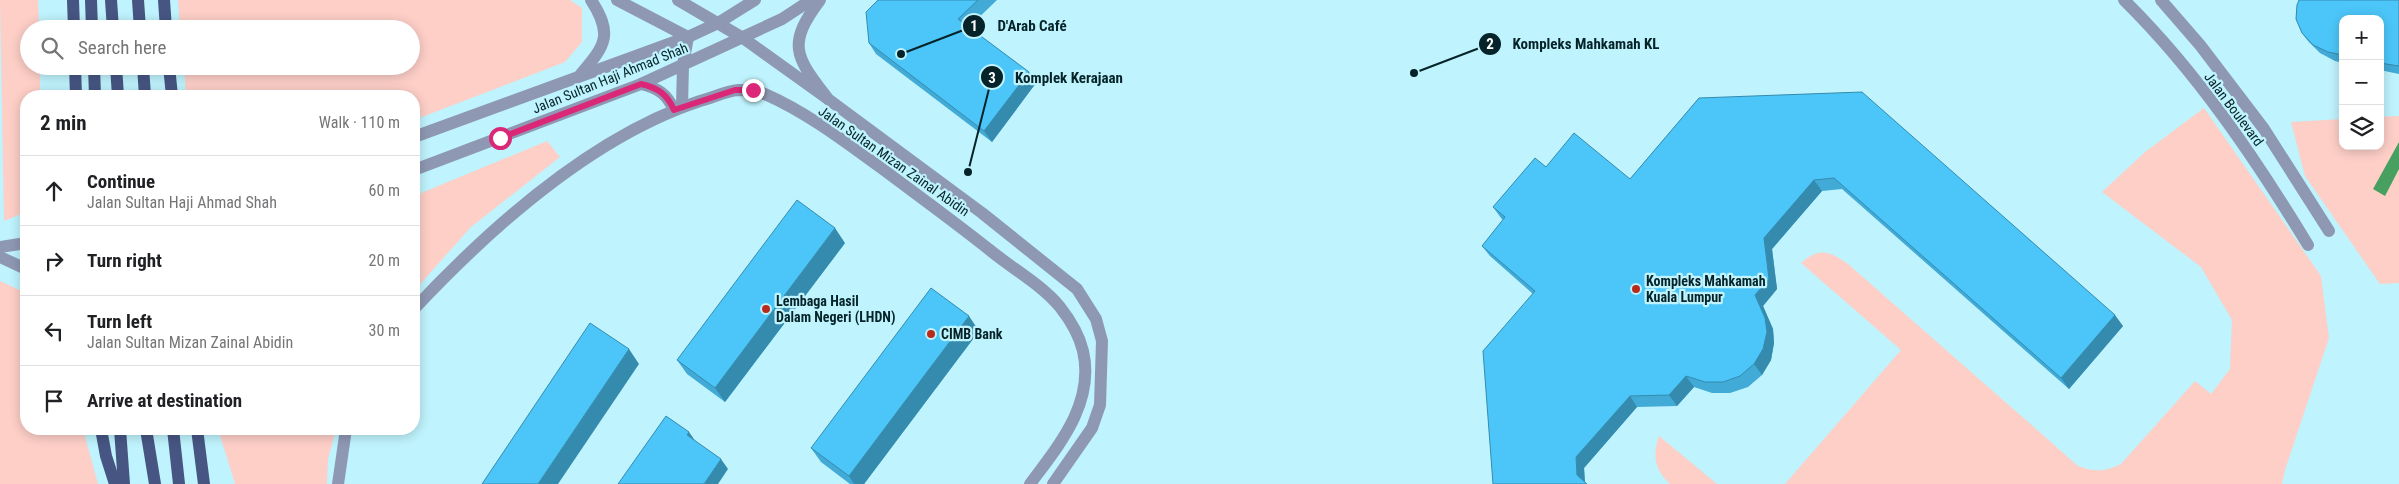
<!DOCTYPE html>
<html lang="en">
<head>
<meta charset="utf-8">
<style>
  body { margin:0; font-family:"Roboto Condensed",sans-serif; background:#f6f6f6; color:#202124 }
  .controls { position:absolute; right:15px; top:15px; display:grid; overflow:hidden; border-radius:10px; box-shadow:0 2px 12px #0003 }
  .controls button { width:45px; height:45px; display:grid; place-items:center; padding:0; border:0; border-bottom:1px solid #e0e0e0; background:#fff; color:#202124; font:25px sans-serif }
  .stop { position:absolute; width:15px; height:15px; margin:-11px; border:4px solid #db2777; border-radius:50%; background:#fff }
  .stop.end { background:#db2777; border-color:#fff; box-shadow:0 1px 5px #0008 }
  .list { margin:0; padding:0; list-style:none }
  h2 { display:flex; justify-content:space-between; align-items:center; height:65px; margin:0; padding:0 20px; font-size:21px }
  h2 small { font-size:16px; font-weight:400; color:#757577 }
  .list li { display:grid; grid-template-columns:32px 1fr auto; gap:15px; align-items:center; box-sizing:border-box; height:70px; padding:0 20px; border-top:1px solid #e0e0e0 }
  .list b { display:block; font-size:19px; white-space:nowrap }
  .list p { margin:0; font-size:16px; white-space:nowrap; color:#757577 }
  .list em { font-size:16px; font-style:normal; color:#757577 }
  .icon { flex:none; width:28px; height:28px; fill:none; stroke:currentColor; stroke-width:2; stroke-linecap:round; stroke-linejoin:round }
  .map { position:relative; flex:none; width:2399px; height:484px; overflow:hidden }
  .search { position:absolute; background:#fff; box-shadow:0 2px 12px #0003; left:20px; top:20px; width:400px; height:55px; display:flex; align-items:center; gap:12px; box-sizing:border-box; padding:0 18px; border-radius:28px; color:#757577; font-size:19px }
  .panel { position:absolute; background:#fff; box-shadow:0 2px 12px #0003; left:20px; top:90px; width:400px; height:345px; border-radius:20px }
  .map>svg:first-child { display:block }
  .green { fill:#fdcfc7 }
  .water { fill:#47a060 }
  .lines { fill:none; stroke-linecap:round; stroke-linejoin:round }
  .minor { stroke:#8f98b3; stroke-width:12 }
  .tertiary { stroke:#8f98b3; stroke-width:12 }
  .primary { stroke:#475583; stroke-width:12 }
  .wall { fill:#41aad6 }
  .shaded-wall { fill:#358bae }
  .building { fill:#4cc6f9; stroke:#358bae }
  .route { stroke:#db2777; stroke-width:6 }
  .poi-dot { fill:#b82a1c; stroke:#bff3fd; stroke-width:2 }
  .labels { text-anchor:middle; stroke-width:4.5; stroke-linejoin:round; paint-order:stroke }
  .street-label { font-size:14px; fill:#052328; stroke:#bff3fd }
  .poi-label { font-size:14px; font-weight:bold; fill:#052328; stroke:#bff3fd; text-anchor:start }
  .leader { fill:none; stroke:#052328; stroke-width:2 }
  .callout-dot { fill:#052328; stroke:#bff3fd; stroke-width:2 }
  .mark-label { font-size:15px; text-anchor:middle; font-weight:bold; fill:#fff }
  .callout-label { font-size:15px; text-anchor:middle; font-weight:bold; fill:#052328; stroke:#bff3fd; stroke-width:4.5; stroke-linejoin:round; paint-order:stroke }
</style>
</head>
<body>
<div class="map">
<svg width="2399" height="484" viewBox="0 0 2399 484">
  <rect width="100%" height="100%" fill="#bff3fd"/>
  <g class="green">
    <path d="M 0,0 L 38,0 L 39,29 L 29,29 L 29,66 L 40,66 L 40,96 L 26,96 L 26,212 L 4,221 Z"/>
    <path d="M 178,0 L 570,0 L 582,8 L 582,42 L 565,62 L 414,120 L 414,96 L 186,96 L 184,66 L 411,66 L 411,29 L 180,29 Z"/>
    <path d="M 2204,108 L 2321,276 L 2329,338 L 2285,470 L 2282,484 L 1785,484 L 1901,350 L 1801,263 C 1819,247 1830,251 1848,264 L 2078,466 C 2094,472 2105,472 2121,464 L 2195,381 L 2211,394 L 2230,369 L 2232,320 L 2201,267 L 2102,192 L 2145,152 Z"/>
    <path d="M 2399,116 L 2399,283 L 2380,284 L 2305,176 L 2291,122 L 2343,119 L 2343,146 L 2380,146 L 2380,117 Z"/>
    <path d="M 547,141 L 560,157 L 471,227 L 414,291 L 414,196 Z"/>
    <path d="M 0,281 L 26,293 L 26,429 L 83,429 L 98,484 L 0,484 Z"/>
    <path d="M 218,429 L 336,429 L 328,459 L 327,484 L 235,484 Z"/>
    <path d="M 1659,436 L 1717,484 L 1670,484 C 1655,470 1652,456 1659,436 Z"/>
  </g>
  <path class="water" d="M 2399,142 L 2399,169 L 2385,196 L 2373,189 Z"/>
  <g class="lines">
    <g class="minor">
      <path d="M 617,0 L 688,37 L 683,65 L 682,107"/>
      <path d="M 678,0 L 743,38 L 828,99 L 982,213 L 1077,289 L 1096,319 L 1102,341 L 1100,405 L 1092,428 L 1053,484"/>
      <path d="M 2124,0 C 2197,72 2255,158 2308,245"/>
      <path d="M 2161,0 L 2200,45 L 2264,129 L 2329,231"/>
      <path d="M 641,84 C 658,88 667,94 674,110"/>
      <path d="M 0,247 L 26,243"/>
      <path d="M 0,257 L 26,269"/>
      <path d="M 414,309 C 490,228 593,136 700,101 C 712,98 726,91 738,90 C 748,90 758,91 767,95 C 808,113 848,144 884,170 C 920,197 956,223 991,251 C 1013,269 1042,285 1060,307 C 1071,321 1079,334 1083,351 C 1095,403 1059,445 1030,484"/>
      <path d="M 338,484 L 346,429"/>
    </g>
    <g class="tertiary">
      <path d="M 820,0 C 785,46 797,58 828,99"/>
      <path d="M 581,74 C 606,45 613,34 591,0"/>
      <path d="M 414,137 L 688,37 L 718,23 L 755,0"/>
      <path d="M 414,170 L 641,84 L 782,19 L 811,0"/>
    </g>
    <g class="primary">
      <path d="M 73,0 L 74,29"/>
      <path d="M 91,0 L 92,29"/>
      <path d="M 111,0 L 113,29"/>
      <path d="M 138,0 L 140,29"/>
      <path d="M 164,0 L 166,29"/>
      <path d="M 75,66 L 76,96"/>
      <path d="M 94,66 L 95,96"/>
      <path d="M 116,66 L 118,96"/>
      <path d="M 143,66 L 145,96"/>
      <path d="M 169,66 L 172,96"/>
      <path d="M 101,429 L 106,456 L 115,484"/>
      <path d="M 120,429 L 124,484"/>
      <path d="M 146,429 L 155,484"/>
      <path d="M 173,429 L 179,484"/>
      <path d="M 197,429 L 204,484"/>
    </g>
  </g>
  <g class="wall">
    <path d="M 878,0 L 997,0 L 969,27 L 1036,83 L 992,142 L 876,54 L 869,43 Z"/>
    <path d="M 2299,0 L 2399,0 L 2399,74 L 2380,70 L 2380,19 L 2343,19 L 2343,63 L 2335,61 L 2320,53 L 2308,41 L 2302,33 L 2296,19 L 2297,5 Z"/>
    <path d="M 1699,98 L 2123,326 L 2069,389 L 1842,189 L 1822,191 L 1772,249 L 1777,289 L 1763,306 L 1773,329 L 1774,343 L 1771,360 L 1762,375 L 1748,387 L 1730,393 L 1712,393 L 1694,387 L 1677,406 L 1637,407 L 1584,468 L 1585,482 L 1493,484 L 1533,294 L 1490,256 L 1482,246 L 1503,220 L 1501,218 L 1493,207 L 1546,167 L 1630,179 Z"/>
    <path d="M 845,243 L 725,402 L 687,374 L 677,360 Z"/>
    <path d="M 979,331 L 864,484 L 850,484 L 821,462 L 811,448 Z"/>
  </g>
  <g class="shaded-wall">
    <path d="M 1029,72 L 1036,83 L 992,142 L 984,131 Z"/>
    <path d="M 1814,180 L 1822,191 L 1772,249 L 1777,289 L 1763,306 L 1773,329 L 1774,343 L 1771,360 L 1762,375 L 1754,364 L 1755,295 L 1764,238 Z"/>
    <path d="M 835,228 L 845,243 L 725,402 L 715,388 Z"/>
    <path d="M 2115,315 L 2123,326 L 2069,389 L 2061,378 Z"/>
    <path d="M 969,316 L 979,331 L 864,484 L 854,484 L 849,476 Z"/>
    <path d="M 629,349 L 639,364 L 558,484 L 538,484 Z"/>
    <path d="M 1686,376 L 1694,387 L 1677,406 L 1669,395 Z"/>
    <path d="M 1630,396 L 1637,407 L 1584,468 L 1585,484 L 1577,475 L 1576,457 Z"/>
    <path d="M 689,432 L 696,442 L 687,435 Z"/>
    <path d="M 721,459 L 728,469 L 718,484 L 704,484 Z"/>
  </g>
  <g class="building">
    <path d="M 878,0 L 978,0 L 958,19 L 1029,72 L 984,131 L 869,43 L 866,12 Z"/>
    <path d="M 2299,0 L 2399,0 L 2399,66 L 2380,63 L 2380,19 L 2343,19 L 2343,55 L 2328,52 L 2313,45 L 2302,33 L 2296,19 L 2297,5 Z"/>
    <path d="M 1862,92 L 2115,315 L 2061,378 L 1834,178 L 1814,180 L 1764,238 L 1769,279 L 1755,295 L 1765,318 L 1767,332 L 1763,349 L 1754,364 L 1740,376 L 1723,382 L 1705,382 L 1686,376 L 1669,395 L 1630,396 L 1576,457 L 1577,475 L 1587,484 L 1493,484 L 1483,351 L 1535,291 L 1482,246 L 1505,217 L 1493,207 L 1535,158 L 1546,167 L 1574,133 L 1630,179 L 1699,98 Z"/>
    <path d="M 797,200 L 835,228 L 715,388 L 677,360 Z"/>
    <path d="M 931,288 L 969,316 L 849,476 L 811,448 Z"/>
    <path d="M 590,323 L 629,349 L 538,484 L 482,484 Z"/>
    <path d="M 666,416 L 689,432 L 687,435 L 721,459 L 704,484 L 618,484 Z"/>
  </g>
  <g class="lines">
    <path class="route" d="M 500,138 L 641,84 C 658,88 667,94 674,110 L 735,90 L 753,90"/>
  </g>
  <g class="poi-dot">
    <circle cx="1636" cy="289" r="5"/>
    <circle cx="766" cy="309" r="5"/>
    <circle cx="931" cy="334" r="5"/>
  </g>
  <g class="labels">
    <g class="street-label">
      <text transform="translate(610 78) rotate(-22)" y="5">Jalan Sultan Haji Ahmad Shah</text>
      <text transform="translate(2234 109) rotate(53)" y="5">Jalan Boulevard</text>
      <text transform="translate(894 161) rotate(35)" y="5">Jalan Sultan Mizan Zainal Abidin</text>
    </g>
    <g class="poi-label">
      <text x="1646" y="286">Kompleks Mahkamah<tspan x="1646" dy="16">Kuala Lumpur</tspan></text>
      <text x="776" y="306">Lembaga Hasil<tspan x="776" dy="16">Dalam Negeri (LHDN)</tspan></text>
      <text x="941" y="339">CIMB Bank</text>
    </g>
  </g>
  <path class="leader" d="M901 54L974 26M1414 73L1490 44M968 172L992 77"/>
  <g class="callout-dot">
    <circle cx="901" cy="54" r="5"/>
    <circle cx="1414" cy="73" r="5"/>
    <circle cx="968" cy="172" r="5"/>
    <circle cx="974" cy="26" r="12"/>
    <circle cx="1490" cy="44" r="12"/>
    <circle cx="992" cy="77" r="12"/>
  </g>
  <g class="mark-label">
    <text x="974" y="31">1</text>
    <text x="1490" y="49">2</text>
    <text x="992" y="83">3</text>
  </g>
  <g class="callout-label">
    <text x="1032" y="31">D'Arab Café</text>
    <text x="1586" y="49">Kompleks Mahkamah KL</text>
    <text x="1069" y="83">Komplek Kerajaan</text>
  </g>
</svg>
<div class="controls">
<button>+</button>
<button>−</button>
<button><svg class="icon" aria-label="layers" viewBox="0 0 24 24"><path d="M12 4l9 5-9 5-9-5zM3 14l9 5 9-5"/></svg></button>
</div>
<div class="stop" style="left:500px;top:138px"></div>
<div class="stop end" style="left:753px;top:90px"></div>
<div class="search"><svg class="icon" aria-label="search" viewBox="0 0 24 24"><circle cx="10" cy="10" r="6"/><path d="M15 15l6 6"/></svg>Search here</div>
<section class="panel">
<h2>2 min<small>Walk · 110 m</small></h2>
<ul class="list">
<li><svg class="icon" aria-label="ahead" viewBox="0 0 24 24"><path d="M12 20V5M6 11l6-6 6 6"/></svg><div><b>Continue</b><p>Jalan Sultan Haji Ahmad Shah</p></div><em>60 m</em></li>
<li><svg class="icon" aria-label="right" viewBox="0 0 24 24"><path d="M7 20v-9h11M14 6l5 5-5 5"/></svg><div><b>Turn right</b></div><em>20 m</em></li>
<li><svg class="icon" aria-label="left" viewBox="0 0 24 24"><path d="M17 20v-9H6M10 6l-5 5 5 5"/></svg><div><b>Turn left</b><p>Jalan Sultan Mizan Zainal Abidin</p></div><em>30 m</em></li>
<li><svg class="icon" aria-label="arrive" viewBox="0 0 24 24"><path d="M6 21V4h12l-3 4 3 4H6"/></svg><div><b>Arrive at destination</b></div></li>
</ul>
</section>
</div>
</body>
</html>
